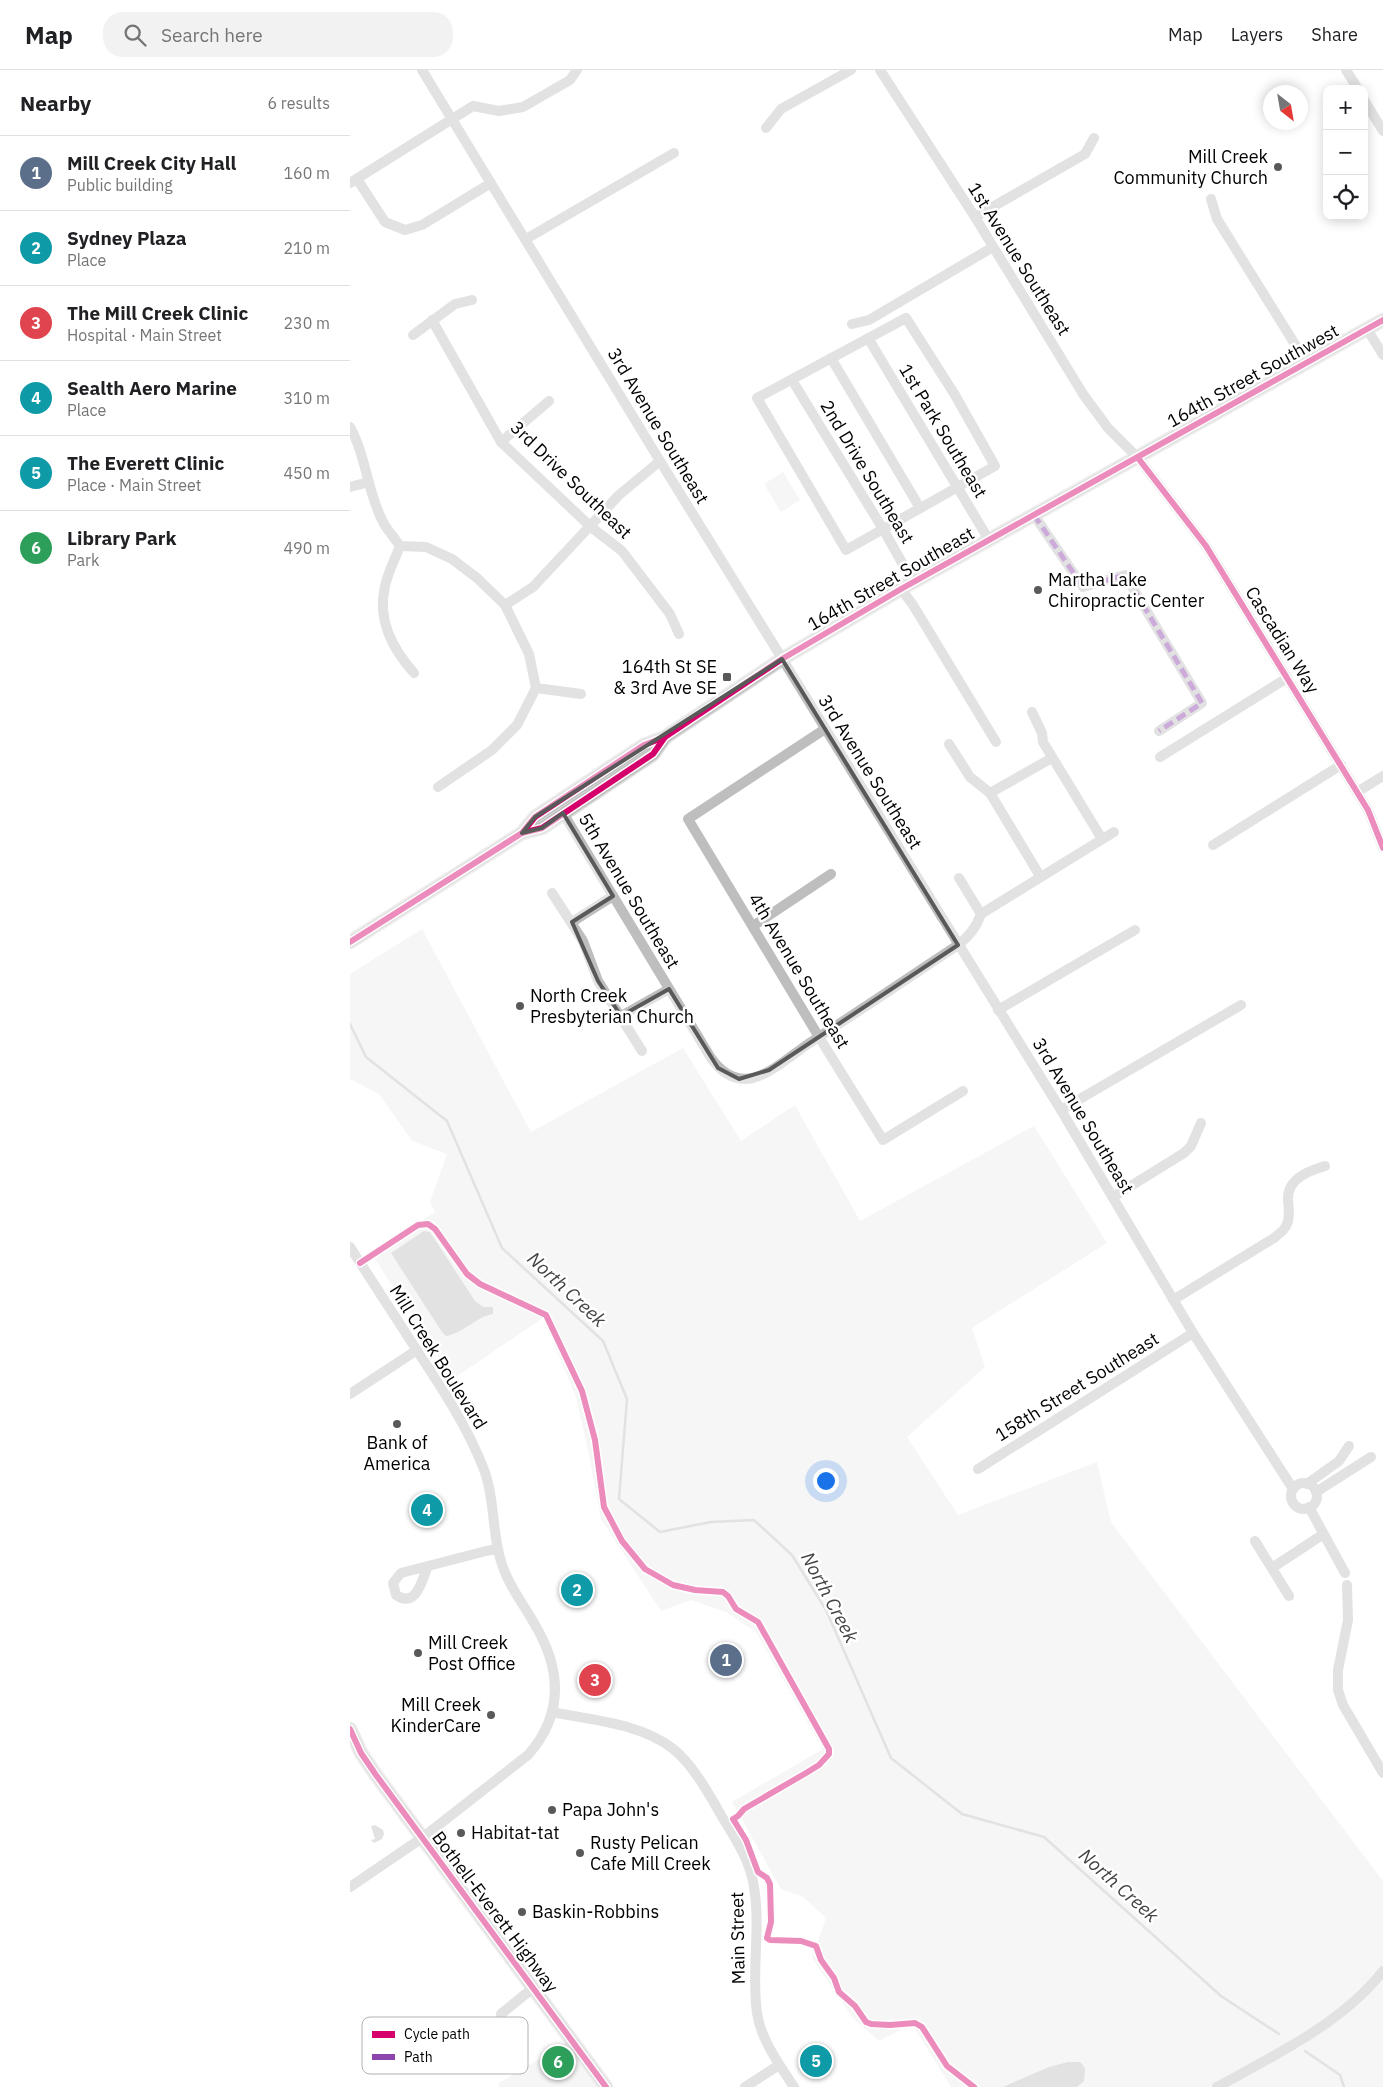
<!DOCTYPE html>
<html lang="en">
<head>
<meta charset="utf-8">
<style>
  body { margin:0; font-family:"IBM Plex Sans",sans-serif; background:#f2f2f2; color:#202124 }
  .controls { position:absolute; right:15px; top:15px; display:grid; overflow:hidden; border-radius:10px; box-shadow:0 2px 12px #0003 }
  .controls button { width:45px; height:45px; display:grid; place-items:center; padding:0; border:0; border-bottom:1px solid #e0e0e0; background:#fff; color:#202124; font:25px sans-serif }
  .compass { position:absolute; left:913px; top:15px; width:45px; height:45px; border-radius:50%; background:#fff; box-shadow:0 2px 12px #0003; rotate:149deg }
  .you { position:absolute; left:475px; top:1410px; width:18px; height:18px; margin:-12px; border:4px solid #fff; border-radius:50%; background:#1a73e8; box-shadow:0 0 0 8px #1a73e833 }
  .badge { display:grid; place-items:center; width:32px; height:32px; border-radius:50%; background:#0f766e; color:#fff; font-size:16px; font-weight:700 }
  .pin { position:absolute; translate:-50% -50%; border:2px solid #fff; box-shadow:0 1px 5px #0006 }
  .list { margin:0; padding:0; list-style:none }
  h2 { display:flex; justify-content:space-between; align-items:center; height:65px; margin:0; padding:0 20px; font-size:21px }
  h2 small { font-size:16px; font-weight:400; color:#757577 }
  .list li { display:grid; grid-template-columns:32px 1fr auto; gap:15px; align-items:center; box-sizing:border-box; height:75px; padding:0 20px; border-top:1px solid #e0e0e0 }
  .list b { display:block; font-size:19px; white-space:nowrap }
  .list p { margin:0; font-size:16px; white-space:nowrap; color:#757577 }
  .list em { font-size:16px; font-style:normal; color:#757577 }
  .icon { flex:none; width:28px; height:28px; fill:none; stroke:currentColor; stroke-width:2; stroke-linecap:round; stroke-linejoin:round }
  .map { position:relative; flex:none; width:1033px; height:2017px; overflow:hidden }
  header { display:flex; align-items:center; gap:30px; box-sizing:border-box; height:70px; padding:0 25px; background:#fff; border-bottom:1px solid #e0e0e0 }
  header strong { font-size:24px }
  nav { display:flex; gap:28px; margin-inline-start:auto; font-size:18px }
  .search { width:350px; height:45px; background:#f2f2f2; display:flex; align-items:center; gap:12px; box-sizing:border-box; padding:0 18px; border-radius:20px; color:#757577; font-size:19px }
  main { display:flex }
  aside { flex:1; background:#fff }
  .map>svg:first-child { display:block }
  .green { fill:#ebebeb }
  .water { fill:#bebebe }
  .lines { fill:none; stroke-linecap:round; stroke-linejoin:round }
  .stream { stroke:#bebebe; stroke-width:2.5 }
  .major-casing { stroke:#dbdbdb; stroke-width:15 }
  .minor { stroke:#bebebe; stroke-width:10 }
  .major { stroke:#bebebe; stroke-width:12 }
  .quiet { stroke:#8e44ad; stroke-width:5; stroke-dasharray:10 5; stroke-linecap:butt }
  .cycleway-casing { stroke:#fff; stroke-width:9 }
  .cycleway { stroke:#d6006c; stroke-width:6 }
  .marked { fill:none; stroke:#595959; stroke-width:4; stroke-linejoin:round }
  .poi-dot { fill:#595959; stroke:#fff; stroke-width:2 }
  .labels { text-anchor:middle; stroke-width:5; stroke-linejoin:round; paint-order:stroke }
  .poi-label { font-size:18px; fill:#000; stroke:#fff; text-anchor:start }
  .street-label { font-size:18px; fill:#000; stroke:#fff }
  .water-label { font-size:19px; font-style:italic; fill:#434343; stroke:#fff }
  .key { fill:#fff; stroke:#b2b2b2; stroke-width:1 }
  .key-label { font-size:14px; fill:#000 }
</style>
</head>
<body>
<header>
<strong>Map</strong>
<div class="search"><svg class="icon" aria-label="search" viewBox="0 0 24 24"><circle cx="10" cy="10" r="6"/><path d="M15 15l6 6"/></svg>Search here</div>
<nav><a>Map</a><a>Layers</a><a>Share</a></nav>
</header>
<main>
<aside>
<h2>Nearby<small>6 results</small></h2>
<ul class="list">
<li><span class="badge" style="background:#5c6f8a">1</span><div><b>Mill Creek City Hall</b><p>Public building</p></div><em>160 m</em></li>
<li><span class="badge" style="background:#0f9aa8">2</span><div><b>Sydney Plaza</b><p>Place</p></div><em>210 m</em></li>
<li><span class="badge" style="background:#e0444e">3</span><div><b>The Mill Creek Clinic</b><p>Hospital · Main Street</p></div><em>230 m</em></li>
<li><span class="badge" style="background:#0f9aa8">4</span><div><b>Sealth Aero Marine</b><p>Place</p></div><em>310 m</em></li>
<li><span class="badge" style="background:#0f9aa8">5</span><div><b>The Everett Clinic</b><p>Place · Main Street</p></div><em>450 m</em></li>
<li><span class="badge" style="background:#2e9e5b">6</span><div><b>Library Park</b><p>Park</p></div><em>490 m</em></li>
</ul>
</aside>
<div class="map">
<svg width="1033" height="2017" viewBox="0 0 1033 2017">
  <rect width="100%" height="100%" fill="#fff"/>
  <g class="green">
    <path d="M 433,402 L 450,430 L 431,442 L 414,414 Z"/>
    <path d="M 72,859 L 181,1062 L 333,978 L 391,1071 L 445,1035 L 510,1151 L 684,1056 L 757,1173 L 622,1258 L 635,1297 L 557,1367 L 608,1445 L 747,1392 L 761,1452 L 1033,1811 L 1033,2017 L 601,2017 L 562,1954 L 529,1971 L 503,1948 L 462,1888 L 476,1848 L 453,1827 L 431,1819 L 382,1732 L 473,1679 L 406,1562 L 376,1542 L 341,1530 L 311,1541 L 251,1449 L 239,1385 L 226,1327 L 193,1248 L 103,1309 L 21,1183 L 85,1142 L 80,1132 L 97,1084 L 62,1071 L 29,1024 L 0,1009 L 0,904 Z"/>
    <path d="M 219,1971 L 250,2017 L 149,2017 L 149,2013 Z"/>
  </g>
  <g class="water">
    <path d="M 74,1161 L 80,1162 L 125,1231 L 133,1237 L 143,1237 L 143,1244 C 125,1247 116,1262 96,1266 L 92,1262 L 41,1183 Z"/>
    <path d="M 25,1755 L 33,1760 L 34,1764 L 32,1769 L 24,1773 L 21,1770 L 25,1769 L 21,1756 Z"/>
    <path d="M 718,1992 L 730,1992 L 735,1998 L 734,2011 L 727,2017 L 653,2017 L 699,1997 Z"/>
  </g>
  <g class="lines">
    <g class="stream">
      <path d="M 0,954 L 16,987 L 97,1051 L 152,1178 L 253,1271 L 277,1329 L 269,1429 L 310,1462 L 361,1452 L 404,1450 L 442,1485 L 476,1540 L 541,1688 L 612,1744 L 694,1767 L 871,1926 L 929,1964"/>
      <path d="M 955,1981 L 990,2005 L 994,2017"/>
    </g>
    <g class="major-casing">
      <g id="major">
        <path d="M 172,763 L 185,747 L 294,675 L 315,667 L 432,589 L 551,519 L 1033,250"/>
        <path d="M 0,872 L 172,763 L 192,758 L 303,684 L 315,667"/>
        <path d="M 0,1659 L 11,1683 L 26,1705 L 256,2017"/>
      </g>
    </g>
    <g class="minor">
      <path d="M 72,0 L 310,391 L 711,1040 L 843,1263 L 943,1419"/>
      <path d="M 530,0 L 625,147 L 733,324 L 758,358 L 788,388 L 856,476 L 1018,740 L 1033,778"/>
      <path d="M 996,0 L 1008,19"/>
      <path d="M 1014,30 L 1033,61"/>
      <path d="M 416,58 L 431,39 L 501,0"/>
      <path d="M 7,109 L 35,152 L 55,160 L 72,155 L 141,113"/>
      <path d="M 0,113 L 123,36 L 149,41 L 173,37 L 220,10 L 227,0"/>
      <path d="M 861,129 L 867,149 L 956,292"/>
      <path d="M 625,147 L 735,84 L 744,68"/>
      <path d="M 176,169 L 324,83"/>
      <path d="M 556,248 L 605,325 L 645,396 L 496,480 L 407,328 Z"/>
      <path d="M 82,250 L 151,372 L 241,457 L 272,481 L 320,544 L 329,564"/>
      <path d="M 502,254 L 519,250 L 643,177"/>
      <path d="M 1017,259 L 1033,285"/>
      <path d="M 63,265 L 105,234 L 122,230"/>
      <path d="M 518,268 L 639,470"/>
      <path d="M 481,288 L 570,438"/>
      <path d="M 442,310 L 533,459 L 563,512"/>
      <path d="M 0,357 C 16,386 17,420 32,450 C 36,459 44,467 50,476 L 76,477 L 102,489 L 127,508 L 155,535 L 179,584 L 186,618"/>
      <path d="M 151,372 L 199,331"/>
      <path d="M 0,417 L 19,412"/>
      <path d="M 684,445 L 733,517 L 775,505 L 852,633 L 809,661"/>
      <path d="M 50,476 C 45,489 38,502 35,516 C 27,550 42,578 64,603"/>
      <path d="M 551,519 L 563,535 L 646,672"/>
      <path d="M 155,535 L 183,517 L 269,425 L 310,391"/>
      <path d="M 682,642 L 692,663 L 693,672 L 752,769"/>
      <path d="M 475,659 L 338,749 L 469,967 L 533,1070 L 613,1021"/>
      <path d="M 599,674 L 620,707 L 640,723 L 690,806"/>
      <path d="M 810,687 L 937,608"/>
      <path d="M 88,717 L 142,680 L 167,655 L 186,618 L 231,624"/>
      <path d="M 1007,722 L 1033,706"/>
      <path d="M 640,723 L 702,688"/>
      <path d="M 213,743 L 361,988 C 371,1002 384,1012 403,1008 C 422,1003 442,985 458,974 C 508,942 558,908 608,875 C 619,866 626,858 631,844 L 764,762"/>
      <path d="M 863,775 L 991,695"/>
      <path d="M 609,808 L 631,844"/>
      <path d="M 202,823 L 233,871 L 248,911 L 292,981"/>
      <path d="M 222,852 L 263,826"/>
      <path d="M 403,856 L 481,804"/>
      <path d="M 648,940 L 785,860"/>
      <path d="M 271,946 L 319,919"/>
      <path d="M 711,1040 L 891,935"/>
      <path d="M 763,1127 L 834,1083 L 841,1076 L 851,1053"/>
      <path d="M 0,1177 C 22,1211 44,1245 66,1279 C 91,1317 116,1354 133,1397 C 146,1430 141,1467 154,1500 C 161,1519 174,1535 184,1553 C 211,1598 215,1643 178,1685 L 72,1768 L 0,1817"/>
      <path d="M 823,1230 L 924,1168 C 929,1164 935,1160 937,1154 C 940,1147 939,1138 938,1130 C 937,1109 958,1101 975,1096"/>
      <path d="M 0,1324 L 67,1280"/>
      <path d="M 628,1399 L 843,1263"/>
      <circle cx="954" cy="1426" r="13"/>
      <path d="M 957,1414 L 989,1391 L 999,1376"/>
      <path d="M 966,1422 L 1021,1387"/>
      <path d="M 959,1437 L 995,1503"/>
      <path d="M 905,1471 L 939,1526"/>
      <path d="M 78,1496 C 72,1509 67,1539 46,1525 L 43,1513 L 51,1503 L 136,1481 L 147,1479"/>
      <path d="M 922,1498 L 972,1465"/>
      <path d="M 997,1515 L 998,1550 L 988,1600 L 988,1620 L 993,1635 L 1033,1703"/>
      <path d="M 202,1642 C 241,1650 289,1653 322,1678 C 342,1693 359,1724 371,1745 C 385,1768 400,1790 404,1817 C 411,1859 401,1901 407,1943 C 411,1970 429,1994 444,2017"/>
      <path d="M 151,1944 L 183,1918"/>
      <path d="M 395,2017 L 429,1995"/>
      <path d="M 867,2017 C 925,1985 991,1954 1033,1901"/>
    </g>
    <use href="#major" class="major"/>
    <path class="quiet" d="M 684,445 L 733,517 L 775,505 L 852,633 L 809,661"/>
    <g class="cycleway-casing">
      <g id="cycleway">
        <path d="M 788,388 L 856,476 L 1018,740 L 1033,778"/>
        <path d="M 172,763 L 185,747 L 294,675 L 315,667 L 432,589 L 551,519 L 1033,250"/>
        <path d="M 0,872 L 172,763 L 192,758 L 303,684 L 315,667"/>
        <path d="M 10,1193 L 68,1155 L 78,1154 L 85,1159 L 117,1204 L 130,1214 L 196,1245 L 232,1321 L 245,1370 L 254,1437 L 272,1471 L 295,1499 L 323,1515 L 345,1520 L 373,1522 L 378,1526 L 386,1539 L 408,1552 L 479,1679 L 479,1684 L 469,1695 L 456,1703 L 394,1739 L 388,1746 L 383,1749 L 396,1770 L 408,1802 L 417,1808 L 420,1814 L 421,1852 L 417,1868 L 420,1870 L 451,1871 L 466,1876 L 471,1890 L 484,1908 L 489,1922 L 505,1936 L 516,1952 L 521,1954 L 540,1955 L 565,1953 L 572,1957 L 597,1996 L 624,2017"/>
        <path d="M 0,1659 L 11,1683 L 26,1705 L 256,2017"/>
      </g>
    </g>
    <use href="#cycleway" class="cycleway"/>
  </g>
  <path d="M0 0H1033V2017H0ZM 432,589 L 608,875 L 419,1000 L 389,1009 L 368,998 L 319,919 L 271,946 L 248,911 L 222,852 L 263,826 L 213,743 L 192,758 L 172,763 L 185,747 Z" fill="#fff" fill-opacity=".55" fill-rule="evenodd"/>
  <path class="marked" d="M 432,589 L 608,875 L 419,1000 L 389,1009 L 368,998 L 319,919 L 271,946 L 248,911 L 222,852 L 263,826 L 213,743 L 192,758 L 172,763 L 185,747 Z"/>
  <g class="poi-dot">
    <circle cx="928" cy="97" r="5"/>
    <circle cx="688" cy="520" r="5"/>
    <rect x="372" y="602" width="10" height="10" rx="2.5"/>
    <circle cx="170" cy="936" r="5"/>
    <circle cx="47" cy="1354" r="5"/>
    <circle cx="68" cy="1583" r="5"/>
    <circle cx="141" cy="1645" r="5"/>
    <circle cx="202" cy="1740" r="5"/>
    <circle cx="111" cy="1763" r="5"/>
    <circle cx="230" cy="1783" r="5"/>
    <circle cx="172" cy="1842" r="5"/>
  </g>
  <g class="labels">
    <g class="poi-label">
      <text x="918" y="93" text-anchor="end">Mill Creek<tspan x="918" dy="21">Community Church</tspan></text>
      <text x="698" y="516">Martha Lake<tspan x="698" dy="21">Chiropractic Center</tspan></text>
      <text x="367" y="603" text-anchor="end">164th St SE<tspan x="367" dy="21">&amp; 3rd Ave SE</tspan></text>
      <text x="180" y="932">North Creek<tspan x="180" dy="21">Presbyterian Church</tspan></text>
      <text x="47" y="1379" text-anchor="middle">Bank of<tspan x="47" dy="21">America</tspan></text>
      <text x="78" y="1579">Mill Creek<tspan x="78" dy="21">Post Office</tspan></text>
      <text x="131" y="1641" text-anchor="end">Mill Creek<tspan x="131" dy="21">KinderCare</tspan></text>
      <text x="212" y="1746">Papa John's</text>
      <text x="121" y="1769">Habitat-tat</text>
      <text x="240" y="1779">Rusty Pelican<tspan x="240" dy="21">Cafe Mill Creek</tspan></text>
      <text x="182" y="1848">Baskin-Robbins</text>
    </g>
    <g class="street-label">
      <text transform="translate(669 189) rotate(58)" y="6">1st Avenue Southeast</text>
      <text transform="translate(903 306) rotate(-29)" y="6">164th Street Southwest</text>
      <text transform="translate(308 356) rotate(59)" y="6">3rd Avenue Southeast</text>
      <text transform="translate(593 361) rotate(59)" y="6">1st Park Southeast</text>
      <text transform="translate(517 402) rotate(59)" y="6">2nd Drive Southeast</text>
      <text transform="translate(221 410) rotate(44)" y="6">3rd Drive Southeast</text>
      <text transform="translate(541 509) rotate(-30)" y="6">164th Street Southeast</text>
      <text transform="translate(932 570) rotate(58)" y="6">Cascadian Way</text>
      <text transform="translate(520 702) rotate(58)" y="6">3rd Avenue Southeast</text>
      <text transform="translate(279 821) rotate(59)" y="6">5th Avenue Southeast</text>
      <text transform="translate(449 901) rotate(59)" y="6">4th Avenue Southeast</text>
      <text transform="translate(733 1046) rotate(59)" y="6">3rd Avenue Southeast</text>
      <text transform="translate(88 1287) rotate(58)" y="6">Mill Creek Boulevard</text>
      <text transform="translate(727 1317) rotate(-32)" y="6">158th Street Southeast</text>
      <text transform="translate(145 1842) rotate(53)" y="6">Bothell-Everett Highway</text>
      <text transform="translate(388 1868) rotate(-91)" y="6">Main Street</text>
    </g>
    <g class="water-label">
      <text transform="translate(217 1219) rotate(43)" y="7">North Creek</text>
      <text transform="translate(480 1527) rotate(62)" y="7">North Creek</text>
      <text transform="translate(769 1815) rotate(42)" y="7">North Creek</text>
    </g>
  </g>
  <rect x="12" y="1947" width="166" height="57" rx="8" class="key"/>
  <rect x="22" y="1961" width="23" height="7" fill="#d6006c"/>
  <rect x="22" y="1984" width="23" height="6" fill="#8e44ad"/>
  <g class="key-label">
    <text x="54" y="1969">Cycle path</text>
    <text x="54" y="1992">Path</text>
  </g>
</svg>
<div class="controls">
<button>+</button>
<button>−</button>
<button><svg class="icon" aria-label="locate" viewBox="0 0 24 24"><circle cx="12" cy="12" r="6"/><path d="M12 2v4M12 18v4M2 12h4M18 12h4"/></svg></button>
</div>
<svg class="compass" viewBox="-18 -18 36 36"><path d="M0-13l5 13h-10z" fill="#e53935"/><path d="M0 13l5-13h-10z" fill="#757577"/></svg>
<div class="you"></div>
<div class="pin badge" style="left:376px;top:1590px;background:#5c6f8a">1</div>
<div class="pin badge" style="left:227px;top:1520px;background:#0f9aa8">2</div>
<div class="pin badge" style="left:245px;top:1610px;background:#e0444e">3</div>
<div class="pin badge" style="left:77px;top:1440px;background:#0f9aa8">4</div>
<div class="pin badge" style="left:466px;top:1991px;background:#0f9aa8">5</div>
<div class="pin badge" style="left:208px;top:1992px;background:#2e9e5b">6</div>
</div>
</main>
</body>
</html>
